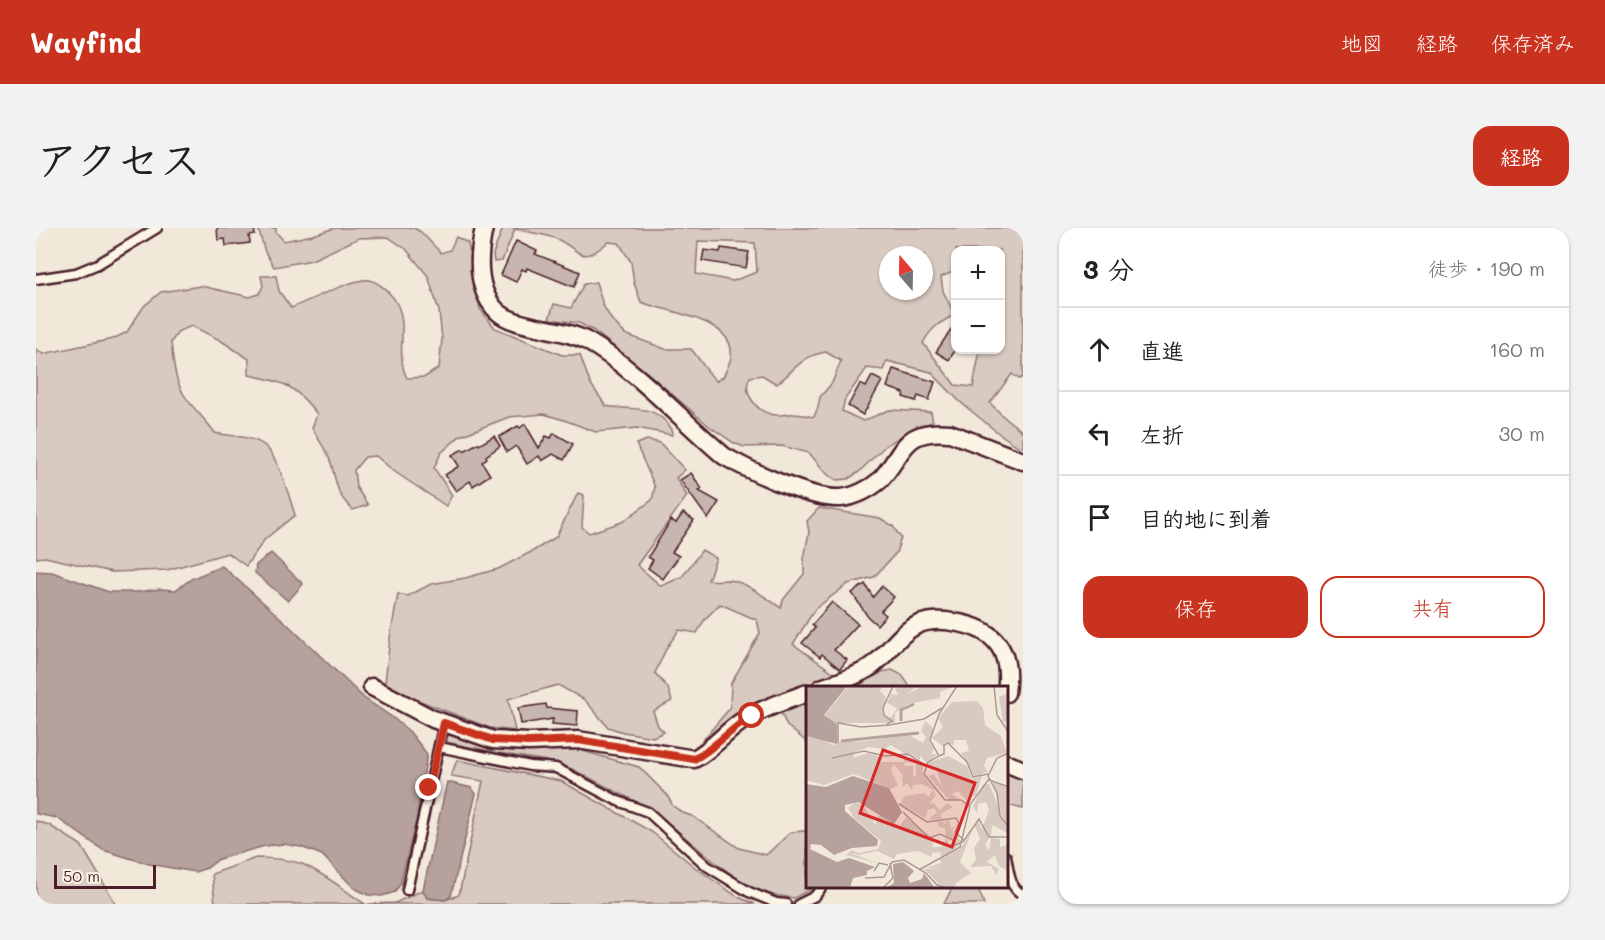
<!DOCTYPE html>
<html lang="ja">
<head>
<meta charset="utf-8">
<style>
  body { margin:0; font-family:Mali,"Klee One",sans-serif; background:#f2f2f2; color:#202124 }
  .controls { position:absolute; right:18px; top:18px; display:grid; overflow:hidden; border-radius:12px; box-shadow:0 2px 4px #0004 }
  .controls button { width:54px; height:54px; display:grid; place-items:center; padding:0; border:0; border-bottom:2px solid #e0e0e0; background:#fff; color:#202124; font:30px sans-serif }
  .compass { position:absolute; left:843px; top:18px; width:54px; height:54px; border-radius:50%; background:#fff; box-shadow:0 2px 4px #0004; rotate:340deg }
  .scale { position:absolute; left:18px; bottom:15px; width:102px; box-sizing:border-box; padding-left:6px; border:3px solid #4a1f2b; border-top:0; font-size:16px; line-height:21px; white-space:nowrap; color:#4a1f2b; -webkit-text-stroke:4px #fcf5e5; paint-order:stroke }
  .stop { position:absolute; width:18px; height:18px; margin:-14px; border:4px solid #c8321e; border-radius:50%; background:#fff }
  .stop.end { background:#c8321e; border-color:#fff; box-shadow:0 2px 6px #0008 }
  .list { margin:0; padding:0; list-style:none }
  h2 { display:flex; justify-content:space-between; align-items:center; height:78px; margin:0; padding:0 24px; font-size:26px }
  h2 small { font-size:20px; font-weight:400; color:#757577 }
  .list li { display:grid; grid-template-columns:39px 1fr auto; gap:18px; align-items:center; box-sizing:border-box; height:84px; padding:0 24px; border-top:2px solid #e0e0e0 }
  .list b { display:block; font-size:22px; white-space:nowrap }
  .list em { font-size:20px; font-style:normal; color:#757577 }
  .actions { display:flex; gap:12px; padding:18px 24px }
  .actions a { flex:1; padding:14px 0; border:2px solid #c8321e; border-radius:18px; text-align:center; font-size:21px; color:#c8321e }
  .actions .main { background:#c8321e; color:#fff }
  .icon { flex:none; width:33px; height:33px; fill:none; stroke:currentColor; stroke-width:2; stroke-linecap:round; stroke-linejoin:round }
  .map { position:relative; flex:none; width:987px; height:676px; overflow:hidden; border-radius:18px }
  header { display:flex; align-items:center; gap:36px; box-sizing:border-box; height:84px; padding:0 30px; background:#c8321e; color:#fff }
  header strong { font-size:28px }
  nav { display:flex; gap:33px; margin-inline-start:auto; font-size:21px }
  .intro { display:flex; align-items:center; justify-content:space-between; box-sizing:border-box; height:144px; padding:0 36px }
  h1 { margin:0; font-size:42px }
  .button { padding:15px 27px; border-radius:18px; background:#c8321e; color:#fff; font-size:21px; font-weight:700 }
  main { display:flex; gap:36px; padding:0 36px }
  aside { flex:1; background:#fff; border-radius:18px; box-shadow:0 2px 4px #0004 }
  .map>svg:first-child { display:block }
  .green { fill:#d8cac0; stroke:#917476; stroke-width:1.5; fill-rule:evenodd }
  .water { fill:#b6a19c; stroke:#8b6d6f; stroke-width:1.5 }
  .building { fill:#c7b6af; stroke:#4a1f2b; stroke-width:1.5 }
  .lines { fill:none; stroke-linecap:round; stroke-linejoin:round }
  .service-casing { stroke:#4a1f2b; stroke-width:13 }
  .minor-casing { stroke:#4a1f2b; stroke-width:21 }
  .service { stroke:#fcf5e5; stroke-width:8 }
  .minor { stroke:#fcf5e5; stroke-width:16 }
  .route { stroke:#c8321e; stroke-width:8 }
  .inset-river { fill:none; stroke:#b6a19c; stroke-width:3 }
  .inset-road { fill:none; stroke:#ae9894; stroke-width:1.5 }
  .view { fill:#d62828; fill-opacity:0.15; stroke:#d62828; stroke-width:3 }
  .inset-edge { fill:none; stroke:#4a1f2b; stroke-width:3 }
</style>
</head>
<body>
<header>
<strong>Wayfind</strong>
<nav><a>地図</a><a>経路</a><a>保存済み</a></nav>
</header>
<div class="intro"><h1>アクセス</h1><a class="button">経路</a></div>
<main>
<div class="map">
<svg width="987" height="676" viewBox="0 0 987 676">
  <rect width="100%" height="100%" fill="#f1e8da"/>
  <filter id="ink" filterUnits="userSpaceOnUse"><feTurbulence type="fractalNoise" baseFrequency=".0167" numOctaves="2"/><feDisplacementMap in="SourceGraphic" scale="12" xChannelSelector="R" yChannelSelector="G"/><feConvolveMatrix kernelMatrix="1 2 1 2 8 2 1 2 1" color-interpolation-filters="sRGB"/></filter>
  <g filter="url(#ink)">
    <g class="green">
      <path d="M 222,0 L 240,0 L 240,4 L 248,13 L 277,7 L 299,0 L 378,0 L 385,4 L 405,25 L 414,22 L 420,9 L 432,15 L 444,81 L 459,100 L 526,127 L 544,127 L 554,155 L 570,178 C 594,183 613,175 631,195 C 635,200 637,201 637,207 L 601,200 L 560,204 L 528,192 L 508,186 L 473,189 L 424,208 L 405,225 L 398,240 L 416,267 L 410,278 L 359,244 L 340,228 L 329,229 L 318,242 L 320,259 L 332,277 L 317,282 C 300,267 301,256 295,235 C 291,223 282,211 276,200 L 281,186 C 258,157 249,154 213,147 L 213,131 L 184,112 L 156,98 L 143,103 L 135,114 C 137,131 138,150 147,165 C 154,178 170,191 179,205 C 194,208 217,208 229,218 C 243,230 253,269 259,287 L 229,311 L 210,338 L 192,325 L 131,342 L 76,344 L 9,329 L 0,330 L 0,121 L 7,126 L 77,111 L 91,104 L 108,78 L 125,64 L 165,58 L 214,69 L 223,66 L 227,58 L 225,48 L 240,48 L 243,63 L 255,80 C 273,73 319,49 334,52 C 341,54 349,60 353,65 C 362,73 365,83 366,95 C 367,114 362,133 371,150 L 389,149 L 403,140 L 406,111 L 403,83 L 392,48 L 370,21 L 352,9 L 323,10 L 276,32 L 238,39 L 229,24 Z"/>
      <path d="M 467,0 L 987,0 L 987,149 L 983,151 L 976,146 L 954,175 L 968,189 L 987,204 L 987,219 L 983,219 L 961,204 L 923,173 L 895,144 L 851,133 L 847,142 L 831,140 L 809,171 L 806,183 L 827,193 L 853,182 L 895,184 L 897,194 L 877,201 L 849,218 L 823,244 L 812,251 L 801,252 L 792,247 L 773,225 L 746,218 L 708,219 L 698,215 L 673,198 L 614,147 L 558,103 L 543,95 L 513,91 L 518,76 L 535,80 L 548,56 L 560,54 L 567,77 L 575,91 L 589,106 L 629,121 L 655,121 C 664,131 670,143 680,153 L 687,149 C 690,143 695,134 695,127 C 699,91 629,84 605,74 L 598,55 L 595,34 L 583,15 L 572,14 C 542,40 545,20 518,10 C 506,6 492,4 479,1 L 466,33 L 458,34 L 457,26 ZM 662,13 L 719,15 L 721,44 L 697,53 L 660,46 ZM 920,22 L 964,22 L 964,122 L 944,122 L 937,159 L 919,157 L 887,115 C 895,100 904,94 919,87 L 907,63 L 905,49 L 919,43 ZM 852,27 L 888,27 L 888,63 L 852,63 ZM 790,124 L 805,133 L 796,155 L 784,169 L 782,179 L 778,189 C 771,188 765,186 758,186 C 751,185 741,189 734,186 C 719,182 706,163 714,149 L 726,147 L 741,156 C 760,141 765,128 790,124 Z"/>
      <path d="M 611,212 L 624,215 L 649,242 L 640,250 L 651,268 L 601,337 L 625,358 L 646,349 L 666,322 L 680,330 L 672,352 C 680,353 685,352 692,352 C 710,353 730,370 745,380 L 747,372 L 768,346 L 768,331 L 773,304 L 771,293 L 783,280 L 844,290 L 857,298 L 865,310 L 860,325 L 838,349 L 812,356 L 779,381 L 757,416 L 798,445 L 789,451 L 710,484 L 672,515 L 666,513 L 694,480 L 695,455 L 724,405 L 721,392 L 684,376 L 669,391 L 661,405 L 643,402 L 631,419 L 619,445 L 632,460 L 636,473 L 617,483 L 622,498 L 628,504 L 617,509 L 587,504 L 572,499 L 549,472 L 522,457 L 472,471 L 479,503 L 454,500 L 361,464 L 349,455 L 354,410 L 362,366 L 372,368 L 395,356 L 429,350 L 462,341 L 497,323 L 520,309 L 542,265 L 548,267 L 546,299 L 553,305 L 586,294 L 616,272 L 619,259 L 600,216 Z"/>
      <path d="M 856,442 L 866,447 L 875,460 L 826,460 L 823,457 L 846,444 Z"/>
      <path d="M 771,474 L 771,514 L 751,498 L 744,483 Z"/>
      <path d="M 415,505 L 536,520 L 603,539 L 631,567 L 637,578 L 647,585 L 656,588 L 703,620 L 730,627 L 755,604 L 769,603 L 771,604 L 771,660 L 777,660 L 758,670 L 737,667 L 712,658 L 676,632 L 618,583 L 536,541 L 511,533 L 462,525 L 411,514 L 411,509 Z"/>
      <path d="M 421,532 L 525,553 L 616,604 L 660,640 L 702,669 L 719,676 L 332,676 L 359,675 L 387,662 L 391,670 L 409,672 L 423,667 L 447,553 L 415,548 Z"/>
      <path d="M 971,545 L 987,551 L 987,581 L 971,577 Z"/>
      <path d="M 0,593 L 13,597 L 45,617 L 80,676 L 0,676 Z"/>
      <path d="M 220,630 C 236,630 251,631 266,636 C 288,645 309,663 329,676 L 179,676 L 176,646 Z"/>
      <path d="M 916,660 L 942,660 L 948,676 L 908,676 Z"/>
    </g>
    <g class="water">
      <path d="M 235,325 L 267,356 L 252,373 L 219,345 L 220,337 Z"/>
      <path d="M 186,338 L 247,392 L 328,470 L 356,489 L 374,504 L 391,526 L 380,594 L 364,656 L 359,664 L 346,668 L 332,667 L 318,660 L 286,627 L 265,619 L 248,616 L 229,618 L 183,631 L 171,640 L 159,644 L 113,636 L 67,622 L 21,590 L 0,586 L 0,343 L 16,344 L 73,364 L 100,364 L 124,361 L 139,362 L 157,350 Z"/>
      <path d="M 411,554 L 436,560 L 440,566 L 415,668 L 409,672 L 391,670 L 387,662 Z"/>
    </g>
    <g class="building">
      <path d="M 181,0 L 218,0 L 219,7 L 213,8 L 214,15 L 190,18 L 189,11 L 182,12 Z"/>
      <path d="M 480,13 L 501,23 L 499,26 L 544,44 L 538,59 L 491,40 L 490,43 L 486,41 L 480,54 L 465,47 Z"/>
      <path d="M 685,20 L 713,24 L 710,40 L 666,33 L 668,22 L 684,24 Z"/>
      <path d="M 920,94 L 920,121 L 913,132 L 900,124 Z"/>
      <path d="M 857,141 L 899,154 L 893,172 L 882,168 L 880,173 L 867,169 L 868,165 L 851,159 Z"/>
      <path d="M 836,148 L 846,153 L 827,187 L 812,178 L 824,156 L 830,159 Z"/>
      <path d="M 489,196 L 503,220 L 510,208 L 515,210 L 518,205 L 537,216 L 528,232 L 517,226 L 506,233 L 503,228 L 491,236 L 480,218 L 471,224 L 463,209 L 482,198 L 484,200 Z"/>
      <path d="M 458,208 L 464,218 L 450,228 L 451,230 L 446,234 L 454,247 L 437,258 L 434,253 L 420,263 L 409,247 L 423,238 L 416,227 L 427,221 L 428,223 L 442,215 L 443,217 Z"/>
      <path d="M 655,245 L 666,261 L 663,263 L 683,274 L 672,291 L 644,252 Z"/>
      <path d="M 647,285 L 658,292 L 636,324 L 643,328 L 627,351 L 612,340 L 617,332 L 612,329 L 635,292 L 640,295 Z"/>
      <path d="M 829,356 L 837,369 L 846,358 L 858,369 L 845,383 L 850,387 L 841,397 L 832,389 L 816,365 Z"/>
      <path d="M 796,374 L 822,396 L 798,422 L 811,432 L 804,441 L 786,426 L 784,429 L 766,415 L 779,400 L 776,397 Z"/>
      <path d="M 510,476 L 511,480 L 542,483 L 541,498 L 516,496 L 517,491 L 485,496 L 482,480 Z"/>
    </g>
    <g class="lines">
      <g class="service-casing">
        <g id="service">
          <path d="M 0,51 L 40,45 L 62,36 L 121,0"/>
          <path d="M 403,519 L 494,538 L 520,540 L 582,573 L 612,584 L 671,638 L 713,664 L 740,675 L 750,676"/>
          <path d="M 970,629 C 973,642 973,661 987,666"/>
          <path d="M 371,662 L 408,495"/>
          <path d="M 763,676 L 779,668 L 785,660"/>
        </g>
      </g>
      <g class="minor-casing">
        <g id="minor">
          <path d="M 448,0 C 442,27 440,62 461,83 C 479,101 527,99 551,113 C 600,141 644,191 688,228 C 714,243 776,272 805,270 C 818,269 834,261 843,253 C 869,226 865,200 914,205 L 987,233"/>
          <path d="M 336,459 L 397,491 L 457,512 L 493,514 L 542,512 L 658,531 C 675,522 687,507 702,496 C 722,481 748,474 771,465"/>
          <path d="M 785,460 C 802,454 822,448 836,438 C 852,426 862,406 881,397 C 892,392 905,392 917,394 C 960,400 976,423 970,465"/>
          <path d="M 970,535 L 987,542"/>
        </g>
      </g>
      <use href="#service" class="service"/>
      <use href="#minor" class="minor"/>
    </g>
  </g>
  <g class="lines" filter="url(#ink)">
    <path class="route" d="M 393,560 L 408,495 L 457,512 L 493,514 L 542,512 L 658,531 C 680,520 695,500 716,488"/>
  </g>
  <g transform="translate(770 458)">
    <rect width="202" height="202" fill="#f1e8da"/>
    <path d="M 42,0 L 77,0 L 74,5 L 80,11 L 77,29 L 85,32 L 91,22 L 81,17 L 85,8 L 92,9 L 88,0 L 111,0 L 100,9 L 116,0 L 149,0 L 134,6 L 134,12 L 102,18 L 89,27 L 89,37 L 28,37 L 19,29 ZM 202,7 L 202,35 L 197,36 L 193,11 ZM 171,15 L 177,22 L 179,39 L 195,50 L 200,65 L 202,64 L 201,67 L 181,72 L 178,80 L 182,85 L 169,91 L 155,67 L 163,65 L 160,54 L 148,54 L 148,59 L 139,56 L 138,61 L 126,52 L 137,41 L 132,32 L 146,16 ZM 119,35 L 128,43 L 123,55 L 128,62 L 126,68 L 132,68 L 120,77 L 114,69 L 114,74 L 104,68 L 100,72 L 117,80 L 117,89 L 130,105 L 115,98 L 107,99 L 106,104 L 101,97 L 97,101 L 96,88 L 88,78 L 85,84 L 92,99 L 85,103 L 48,88 L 18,99 L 0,94 L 0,51 L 13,52 L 27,59 L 39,54 L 52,56 L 103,49 L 117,57 L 120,51 L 115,45 ZM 85,59 L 99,68 L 98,76 L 110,77 L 110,91 L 107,90 L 107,80 L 99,80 L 98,76 L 74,76 L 72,70 L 62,67 L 47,72 L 48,66 L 63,61 L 79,63 ZM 142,70 L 161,80 L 166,93 L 176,90 L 170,109 L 161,113 L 164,118 L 152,105 L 146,108 L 154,113 L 144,115 L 122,90 L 128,88 L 136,101 L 131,85 L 122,80 L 123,76 ZM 187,96 L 202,102 L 202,140 L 197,133 ZM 178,98 L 183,98 L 202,143 L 202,147 L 186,139 L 185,150 L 179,158 L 183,165 L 185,152 L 194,153 L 194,161 L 202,159 L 202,185 L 193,180 L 189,169 L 181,176 L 193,183 L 190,189 L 185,180 L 164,181 L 170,174 L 168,162 L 174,153 L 169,140 L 172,135 L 176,143 L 183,124 L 180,116 L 172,118 L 171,127 L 167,120 ZM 127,104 L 130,109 L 123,118 L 128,117 L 134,124 L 141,117 L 147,121 L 134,128 L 137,133 L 122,134 L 131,126 L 128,122 L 122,124 L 119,132 L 94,118 L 99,110 L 119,107 L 122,111 ZM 49,116 L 58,120 L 69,139 L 72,130 L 76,130 L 94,140 L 100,131 L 128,153 L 126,161 L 135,161 L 141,152 L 143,160 L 148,161 L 148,155 L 152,155 L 140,150 L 139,142 L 133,141 L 131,136 L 137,135 L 139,139 L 139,135 L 143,135 L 145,143 L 150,139 L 146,145 L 156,156 L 140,169 L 134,170 L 135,166 L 126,167 L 126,171 L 112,165 L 91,168 L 88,173 L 71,165 L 53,169 L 44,167 L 71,177 L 40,169 L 46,164 L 53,167 L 72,163 L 75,155 L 48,132 L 42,122 ZM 167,142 L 154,176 L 165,187 L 150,197 L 149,201 L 155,202 L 145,202 L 133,198 L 118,183 L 134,183 L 121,182 L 135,177 L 134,173 L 157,159 Z" fill="#d8cac0" fill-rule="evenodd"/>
    <path d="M 0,0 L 41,0 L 18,29 L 31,38 L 31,58 L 0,50 ZM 47,90 L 83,102 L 96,126 L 88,138 L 52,116 L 39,119 L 39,125 L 72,154 L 71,160 L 46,162 L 28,169 L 15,159 L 5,158 L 4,163 L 31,176 L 43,172 L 69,181 L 61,185 L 61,189 L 47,192 L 44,202 L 0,202 L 0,98 L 20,101 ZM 97,176 L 108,185 L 102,192 L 104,197 L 116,193 L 118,187 L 128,201 L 80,202 L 88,197 L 87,178 Z" fill="#b6a19c"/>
    <path class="inset-river" d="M 95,35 L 95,24 L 108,18M 35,55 L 113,47"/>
    <path class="inset-road" d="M 151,0 L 133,28 L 124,54 L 133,70 L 122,76 L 118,88 L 139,114 L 155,114 L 163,120 L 183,93M 188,0 L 191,29 L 203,47M 81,38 L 86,35 L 78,29 L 77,22 L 87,0M 32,57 L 32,37 L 55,41 L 83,39 L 118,33 L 136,22M 203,67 L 191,72 L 182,90 L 191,107 L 194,130 L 203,141M 133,70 L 138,68 L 138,59 L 142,57 L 161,76 L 167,91 L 182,88M 26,72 L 58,65 L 79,70 L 102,68 L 119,79M 183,94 L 203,101M 93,118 L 121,136 L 150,132 L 153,137 L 149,146 L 158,154M 97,126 L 123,152 L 134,148 L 147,154 L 147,160 L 157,156 L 173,133 L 183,151 L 203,151M 113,184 L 154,161 L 164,120M 68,185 L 73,177 L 82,179M 59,192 L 78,191 L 86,176 L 98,174 L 120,187 L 131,199 L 142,202M 77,202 L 87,192 L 84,177"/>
    <path class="view" d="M 77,64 L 169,97 L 146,161 L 54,127 Z"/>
    <rect width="202" height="202" class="inset-edge"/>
  </g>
</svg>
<div class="controls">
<button>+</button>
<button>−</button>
</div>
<svg class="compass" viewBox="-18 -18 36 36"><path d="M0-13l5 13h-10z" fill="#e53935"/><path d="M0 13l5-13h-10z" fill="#757577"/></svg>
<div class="scale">50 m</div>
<div class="stop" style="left:716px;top:488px"></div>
<div class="stop end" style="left:393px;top:560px"></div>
</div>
<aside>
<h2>3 分<small>徒歩 · 190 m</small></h2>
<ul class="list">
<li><svg class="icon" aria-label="ahead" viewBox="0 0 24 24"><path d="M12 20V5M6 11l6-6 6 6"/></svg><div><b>直進</b></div><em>160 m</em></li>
<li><svg class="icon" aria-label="left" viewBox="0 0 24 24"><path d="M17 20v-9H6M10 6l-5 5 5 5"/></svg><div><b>左折</b></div><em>30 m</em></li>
<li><svg class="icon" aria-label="arrive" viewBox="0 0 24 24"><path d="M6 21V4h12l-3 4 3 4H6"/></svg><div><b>目的地に到着</b></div></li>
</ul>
<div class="actions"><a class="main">保存</a><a>共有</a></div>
</aside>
</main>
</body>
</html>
